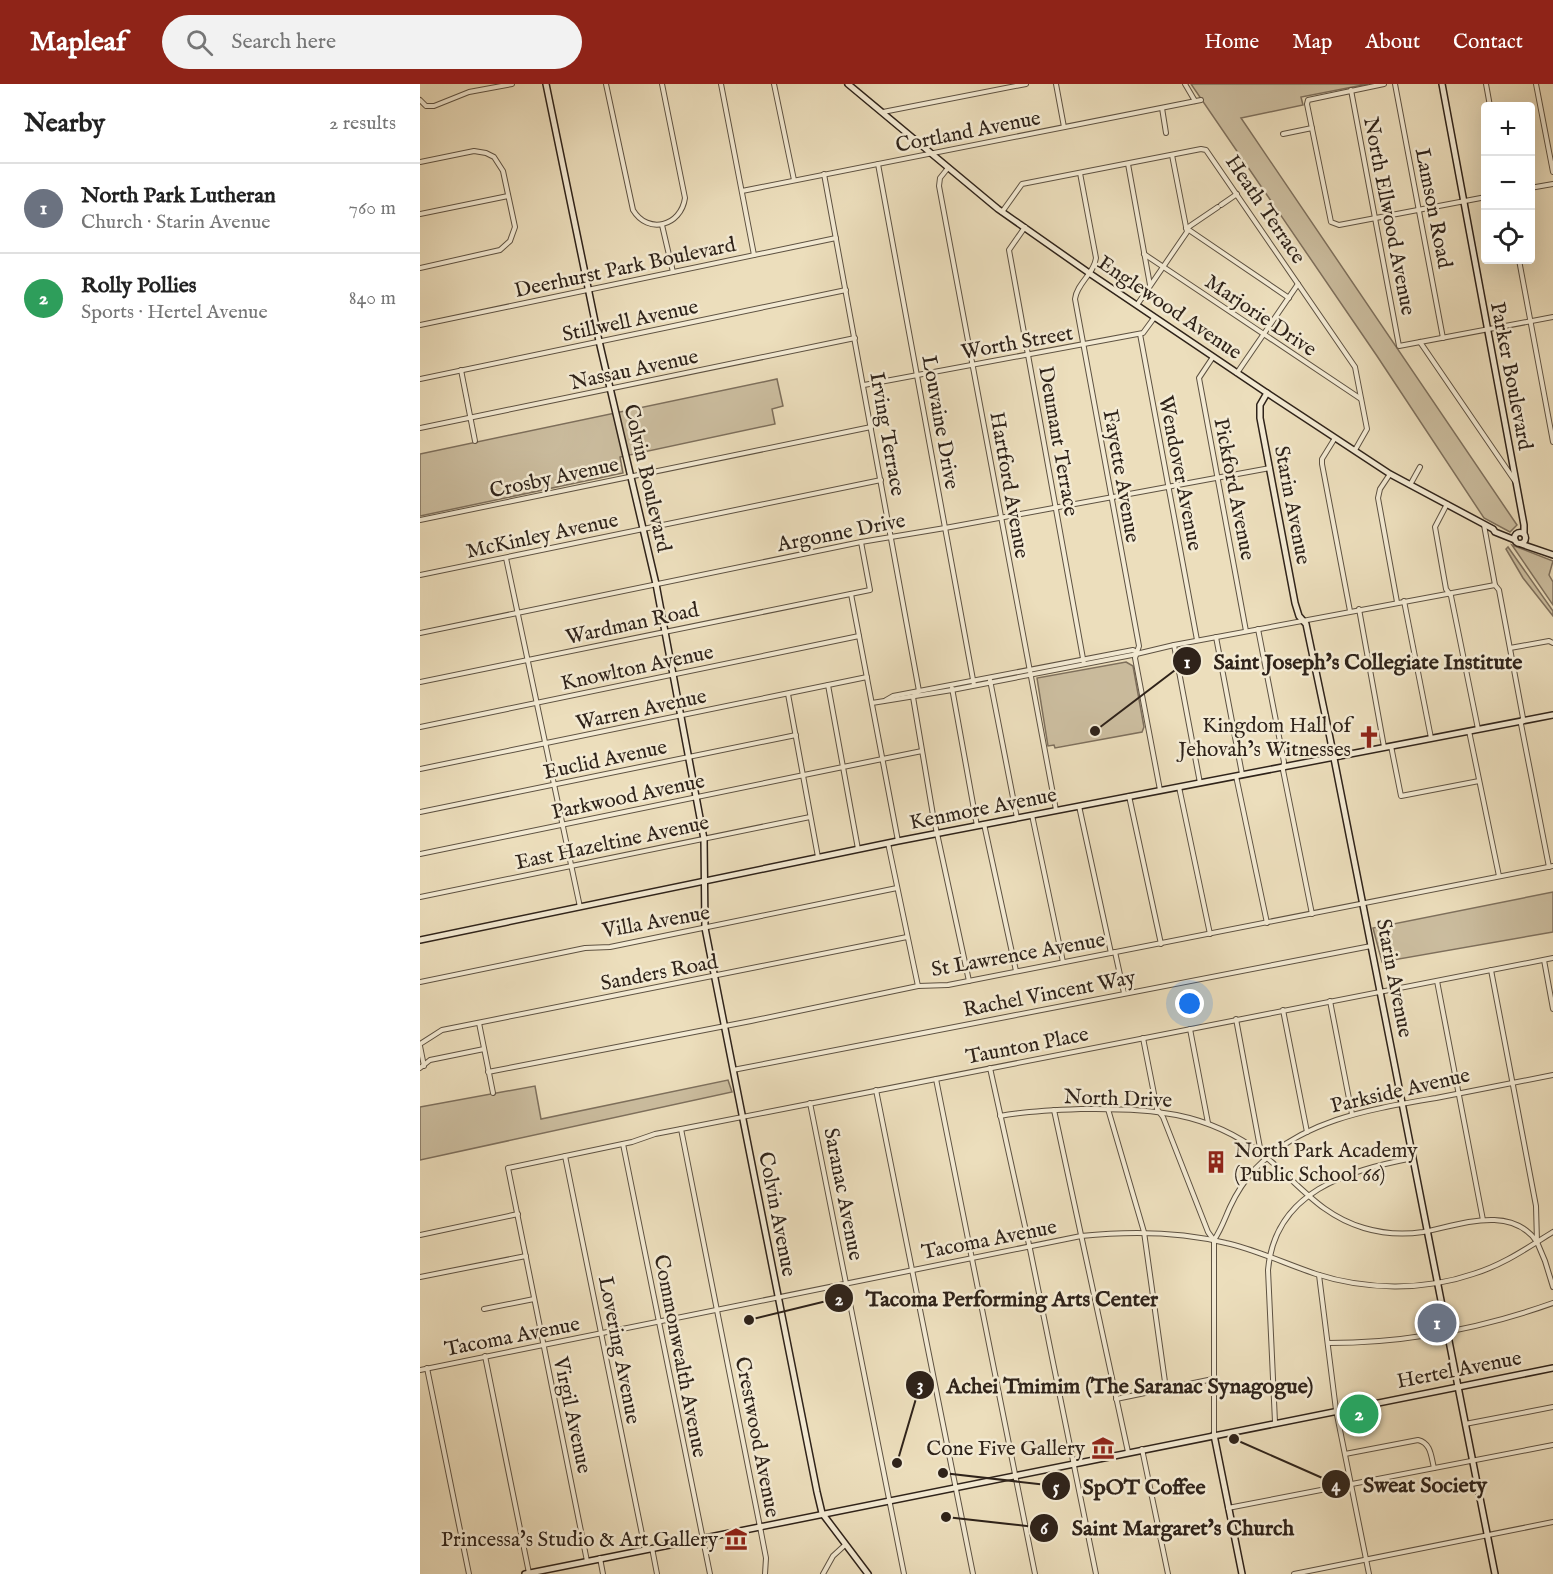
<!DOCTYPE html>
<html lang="en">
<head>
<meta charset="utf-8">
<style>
  body { margin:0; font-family:"IM FELL English",serif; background:#f2f2f2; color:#222 }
  .controls { position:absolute; right:18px; top:18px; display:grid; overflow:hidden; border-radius:6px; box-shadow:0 6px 24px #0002 }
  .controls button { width:54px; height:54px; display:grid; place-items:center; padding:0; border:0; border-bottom:2px solid #e0e0e0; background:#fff; color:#222; font:30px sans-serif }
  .you { position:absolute; left:770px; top:920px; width:21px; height:21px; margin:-15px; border:4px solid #fff; border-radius:50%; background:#1a73e8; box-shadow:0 0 0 9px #1a73e833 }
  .badge { display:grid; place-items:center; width:39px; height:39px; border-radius:50%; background:#8f2418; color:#fff; font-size:20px; font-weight:700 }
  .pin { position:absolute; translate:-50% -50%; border:3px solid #fff; box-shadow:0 2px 6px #0006 }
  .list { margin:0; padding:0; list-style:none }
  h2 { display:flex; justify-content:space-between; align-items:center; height:78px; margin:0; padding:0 24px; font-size:26px }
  h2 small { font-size:20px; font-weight:400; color:#767676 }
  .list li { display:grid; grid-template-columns:39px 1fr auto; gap:18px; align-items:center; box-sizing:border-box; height:90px; padding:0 24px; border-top:2px solid #e0e0e0 }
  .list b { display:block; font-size:22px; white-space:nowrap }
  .list p { margin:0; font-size:20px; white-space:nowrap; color:#767676 }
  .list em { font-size:20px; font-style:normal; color:#767676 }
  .icon { flex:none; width:33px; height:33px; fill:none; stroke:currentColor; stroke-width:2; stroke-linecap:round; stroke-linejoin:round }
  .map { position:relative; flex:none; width:1133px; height:1490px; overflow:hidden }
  header { display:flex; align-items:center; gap:36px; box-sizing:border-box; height:84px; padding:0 30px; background:#8f2418; color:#fff }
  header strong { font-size:28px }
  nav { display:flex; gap:33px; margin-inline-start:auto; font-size:21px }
  .search { width:420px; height:54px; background:#f2f2f2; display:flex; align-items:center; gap:15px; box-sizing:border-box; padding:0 21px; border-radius:33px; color:#767676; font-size:22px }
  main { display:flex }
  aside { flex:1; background:#fff }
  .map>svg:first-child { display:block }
  .green { fill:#ccbea0; stroke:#7e705d; stroke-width:1.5 }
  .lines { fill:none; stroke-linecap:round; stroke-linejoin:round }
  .street-casing { stroke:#5e5242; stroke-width:6 }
  .secondary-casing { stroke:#2f231a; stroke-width:8 }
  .street { stroke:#f3ead3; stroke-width:4 }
  .secondary { stroke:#f3ead3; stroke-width:5 }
  .labels { text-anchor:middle; stroke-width:5; stroke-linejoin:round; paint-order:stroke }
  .street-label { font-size:21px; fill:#2f231a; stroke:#f3ead3 }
  .poi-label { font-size:21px; fill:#2f231a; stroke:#f3ead3; text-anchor:end }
  .leader { fill:none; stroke:#2f231a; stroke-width:2 }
  .callout-dot { fill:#2f231a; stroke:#f3ead3; stroke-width:2 }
  .mark-label { font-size:18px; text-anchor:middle; font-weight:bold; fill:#fff }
  .callout-label { font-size:22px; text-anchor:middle; font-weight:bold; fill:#2f231a; stroke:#f3ead3; stroke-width:5; stroke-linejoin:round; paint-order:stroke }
</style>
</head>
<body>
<header>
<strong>Mapleaf</strong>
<div class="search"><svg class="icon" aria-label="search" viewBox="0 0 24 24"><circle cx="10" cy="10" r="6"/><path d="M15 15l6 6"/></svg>Search here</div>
<nav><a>Home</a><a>Map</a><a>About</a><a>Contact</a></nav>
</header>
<main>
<aside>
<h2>Nearby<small>2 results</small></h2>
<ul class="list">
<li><span class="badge" style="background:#6b7280">1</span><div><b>North Park Lutheran</b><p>Church · Starin Avenue</p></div><em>760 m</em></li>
<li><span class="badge" style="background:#2e9e5b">2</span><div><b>Rolly Pollies</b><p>Sports · Hertel Avenue</p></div><em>840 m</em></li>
</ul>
</aside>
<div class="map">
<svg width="1133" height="1490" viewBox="0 0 1133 1490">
  <rect width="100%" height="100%" fill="#ecdebc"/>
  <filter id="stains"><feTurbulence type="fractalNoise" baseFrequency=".00333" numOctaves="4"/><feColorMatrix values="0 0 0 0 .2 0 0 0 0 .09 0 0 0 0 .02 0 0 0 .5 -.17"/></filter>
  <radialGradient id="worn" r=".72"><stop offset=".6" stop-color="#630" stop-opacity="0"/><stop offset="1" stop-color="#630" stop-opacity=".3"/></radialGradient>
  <g class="green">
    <path d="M 771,0 L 948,0 L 881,13 L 883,21 L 821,34 L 1097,441 L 1090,448 L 1064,434 L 957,272 Z"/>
    <path d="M 357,295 L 363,322 L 352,325 L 355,340 L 200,373 L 203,389 L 0,432 L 0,370 Z"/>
    <path d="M 1092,461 L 1133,477 L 1129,491 L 1133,498 L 1133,521 Z"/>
    <path d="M 1088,463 L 1133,527 L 1133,532 L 1103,494 L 1086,465 Z"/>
    <path d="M 706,578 L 713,582 L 724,643 L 722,648 L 635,664 L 634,661 L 628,662 L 617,594 Z"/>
    <path d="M 1133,808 L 1133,848 L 962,878 L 953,844 Z"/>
    <path d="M 308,996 L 312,1008 L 0,1076 L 0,1023 L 115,1002 L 121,1035 Z"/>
  </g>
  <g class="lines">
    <g class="street-casing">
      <g id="street">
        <path d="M 186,0 L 213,126 C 228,151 261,142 265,114 L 242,0"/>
        <path d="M 301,0 L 334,171"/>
        <path d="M 354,0 L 374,96"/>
        <path d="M 636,0 L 644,43"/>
        <path d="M 765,0 L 775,17"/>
        <path d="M 964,0 L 888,16 L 887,20 L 911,138 L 919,141 L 1066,113"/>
        <path d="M 975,0 L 1023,254"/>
        <path d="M 1066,0 L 1070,22"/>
        <path d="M 1116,0 L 1133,88"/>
        <path d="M 931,6 L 979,262 L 1133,233"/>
        <path d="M 0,16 L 6,22 L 14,22 L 49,8 L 92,0"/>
        <path d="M 742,24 L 746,49"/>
        <path d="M 463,28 L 606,0"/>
        <path d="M 863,50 L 892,44"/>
        <path d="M 0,78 L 54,67 L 66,69 L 74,73 L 83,87 L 95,143 L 90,157 L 80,166 L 0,184"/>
        <path d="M 458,80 L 554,601"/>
        <path d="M 708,80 L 730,201"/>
        <path d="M 528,84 L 520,94 L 519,102 L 636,726"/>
        <path d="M 660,89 L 676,174 C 674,190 657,199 655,215 L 719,562 L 715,574 L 740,706"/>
        <path d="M 404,90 L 499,607 L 493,613 L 513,731 L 549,897"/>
        <path d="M 1110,104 L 1133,100"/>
        <path d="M 322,107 L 781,16"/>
        <path d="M 801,121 L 817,110"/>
        <path d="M 582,128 L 602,100 L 781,65 L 786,66 L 935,283 L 947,345 L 935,366"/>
        <path d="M 0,130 L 88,112"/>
        <path d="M 242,141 L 253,188"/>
        <path d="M 605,143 L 589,166 L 664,580"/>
        <path d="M 766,144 L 869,214"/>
        <path d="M 767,144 L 798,123"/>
        <path d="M 724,170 L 941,315"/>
        <path d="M 1099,176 L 1133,358"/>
        <path d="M 717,221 L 767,148 L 752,71"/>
        <path d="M 0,241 L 416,154"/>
        <path d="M 720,250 L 777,556"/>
        <path d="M 1000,258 L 1095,397"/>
        <path d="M 793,273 L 779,294 L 826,547"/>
        <path d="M 41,286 L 55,357"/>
        <path d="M 817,289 L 878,200"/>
        <path d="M 0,295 L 426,206"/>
        <path d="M 444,301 L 723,249 L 734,234"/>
        <path d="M 0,344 L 435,254"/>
        <path d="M 915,354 L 902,375 L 902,380 L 930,527"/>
        <path d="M 970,390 L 960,405 L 958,414 L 977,518"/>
        <path d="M 990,401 L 1000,383"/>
        <path d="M 1027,420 L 1015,443 L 1026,505 L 1031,512 L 1058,645"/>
        <path d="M 0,436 L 451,343"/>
        <path d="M 1064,441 L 1075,501 L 1079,506 L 1103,634 L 1101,640 L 1129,783"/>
        <path d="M 86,474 L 160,823"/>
        <path d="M 0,491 L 461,396"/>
        <path d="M 431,510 L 478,757"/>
        <path d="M 984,517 L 1011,654"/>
        <path d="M 939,525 L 964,663"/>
        <path d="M 838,545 L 864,678 L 863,686 L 892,830"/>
        <path d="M 0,549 L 441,458 L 525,444 L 850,384"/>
        <path d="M 796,553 L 822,690"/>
        <path d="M 754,561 L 780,699"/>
        <path d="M 1090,564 L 1129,557 L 1133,559"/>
        <path d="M 570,596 L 597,734"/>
        <path d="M 0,598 L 450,506 L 441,458"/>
        <path d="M 532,604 L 557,742"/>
        <path d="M 368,610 L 398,773"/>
        <path d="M 466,616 L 473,612 L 713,566 L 717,568"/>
        <path d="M 452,619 L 532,606 L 712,571 L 754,561 L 1075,501"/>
        <path d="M 0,643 L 439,552"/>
        <path d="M 1049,647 L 1079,792"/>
        <path d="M 971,662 L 981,712 L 1059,697"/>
        <path d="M 0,685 L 447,593"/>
        <path d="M 816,692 L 847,839"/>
        <path d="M 759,703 L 790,850"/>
        <path d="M 709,712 L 741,860"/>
        <path d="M 659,722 L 691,869"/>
        <path d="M 0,728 L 376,651"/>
        <path d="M 612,731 L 643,878"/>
        <path d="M 564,740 L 596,887"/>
        <path d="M 468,759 L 498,902"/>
        <path d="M 438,765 L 423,683 L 502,667"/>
        <path d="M 0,770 L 423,683 L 408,601"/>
        <path d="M 0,813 L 390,733"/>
        <path d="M 695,868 L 704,909"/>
        <path d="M 1124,876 L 1133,925"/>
        <path d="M 1071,886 L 1116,1122 L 1117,1158 L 1125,1177 L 1133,1203"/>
        <path d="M 1017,897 L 1063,1136"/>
        <path d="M 0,898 L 165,864 L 190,863 L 477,804"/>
        <path d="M 910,917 L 932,1030"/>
        <path d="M 863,926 L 887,1048"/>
        <path d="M 816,935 L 841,1069"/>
        <path d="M 59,939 L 73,1009"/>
        <path d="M 770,945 L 788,1039"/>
        <path d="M 723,954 L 737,1025 L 743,1033 L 788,1148 L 793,1155"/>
        <path d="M 0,960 L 22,946 L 487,853"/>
        <path d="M 0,962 L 4,982"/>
        <path d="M 0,984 L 10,976 L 64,965"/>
        <path d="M 570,984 L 610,1165 L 676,1490"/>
        <path d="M 313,986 L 951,862"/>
        <path d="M 68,988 L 331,937 L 498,902 L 528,901 L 1133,782"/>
        <path d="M 516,995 L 615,1490"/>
        <path d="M 456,1006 L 553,1490"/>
        <path d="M 390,1019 L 484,1490"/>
        <path d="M 688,1025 L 724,1148 L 746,1305"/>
        <path d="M 634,1026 L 708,1368"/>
        <path d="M 580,1032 C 606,1027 635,1026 662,1025 C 729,1024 787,1027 842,1070 C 878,1098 899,1131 944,1144 C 964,1150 983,1151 1003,1148 C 1040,1141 1091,1120 1117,1158"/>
        <path d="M 261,1045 L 341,1448 L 346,1474 L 345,1490"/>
        <path d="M 203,1060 L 290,1490"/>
        <path d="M 145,1072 L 225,1465"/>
        <path d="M 0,1151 L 98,1130"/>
        <path d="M 899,1191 L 916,1326 L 949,1490"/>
        <path d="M 0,1193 L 106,1172"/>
        <path d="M 64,1225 L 114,1215"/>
        <path d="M 908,1259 C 985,1259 1060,1245 1133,1219"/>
        <path d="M 65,1272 L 109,1489"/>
        <path d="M 7,1284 L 49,1490"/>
        <path d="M 0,1286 L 661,1152 C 709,1147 758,1147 806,1159 C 837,1166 866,1180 896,1190 C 945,1206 1004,1207 1053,1190 C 1083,1181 1107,1164 1133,1148"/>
        <path d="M 696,1315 L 793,1295"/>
        <path d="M 855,1338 L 848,1186 C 855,1107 927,1087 993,1074"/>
        <path d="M 1045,1340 L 1133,1323"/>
        <path d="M 794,1351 L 794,1156 C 801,1146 805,1134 810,1123 C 816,1110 825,1096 835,1085 C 883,1035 952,1025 1016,1014 C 1055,1006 1094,999 1133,991"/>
        <path d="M 722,1365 L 748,1490"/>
        <path d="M 925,1370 L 998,1356 C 1011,1359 1011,1372 1014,1384"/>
        <path d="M 808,1424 L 1133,1361"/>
        <path d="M 232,1464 L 237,1490"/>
        <path d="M 180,1474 L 183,1490"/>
        <path d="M 167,1477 L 88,1084 L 212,1058 L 235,1050 L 261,1045 L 1133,874"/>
        <path d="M 403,1490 L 413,1472 L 425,1461"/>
        <path d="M 874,1490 L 1133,1438"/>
      </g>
    </g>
    <g class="secondary-casing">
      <g id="secondary">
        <path d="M 126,0 L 179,257 L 236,500 L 284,755 L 285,844 L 397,1408 L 402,1429 L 448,1490"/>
        <path d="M 428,0 L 578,125 L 672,191 L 847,309 L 970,390 L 1073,445 L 1075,448 L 1095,456"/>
        <path d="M 1022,0 L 1104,441 L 1104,450"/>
        <path d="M 847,309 L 840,321 L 840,334 L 875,519 L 879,532 L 886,540 L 910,654 L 1075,1490"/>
        <circle cx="1100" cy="454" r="5.5"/>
        <path d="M 1101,460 L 1133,471"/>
        <path d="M 0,856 L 478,757 L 1133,631"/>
        <path d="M 794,1351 L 822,1490"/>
        <path d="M 105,1490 L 1133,1284"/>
      </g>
    </g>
    <use href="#street" class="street"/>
    <use href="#secondary" class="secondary"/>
  </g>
  <defs>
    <g id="church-bare" transform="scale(1.8)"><path d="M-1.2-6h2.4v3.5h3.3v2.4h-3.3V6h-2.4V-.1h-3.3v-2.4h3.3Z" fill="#8f2418" stroke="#f3ead3" stroke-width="2.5" paint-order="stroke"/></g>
    <g id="building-bare" transform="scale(1.8)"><path d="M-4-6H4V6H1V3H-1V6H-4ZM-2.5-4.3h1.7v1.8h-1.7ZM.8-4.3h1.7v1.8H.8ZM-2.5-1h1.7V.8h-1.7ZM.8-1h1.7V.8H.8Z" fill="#8f2418" stroke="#f3ead3" stroke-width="2.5" paint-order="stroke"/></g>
    <g id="museum-bare" transform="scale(1.8)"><path d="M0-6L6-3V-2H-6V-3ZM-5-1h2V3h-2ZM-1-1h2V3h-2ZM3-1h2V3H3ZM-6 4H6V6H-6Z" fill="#8f2418" stroke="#f3ead3" stroke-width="2.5" paint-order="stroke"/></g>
  </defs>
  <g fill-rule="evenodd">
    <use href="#church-bare" x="949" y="653"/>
    <use href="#building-bare" x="796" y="1078"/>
    <use href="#museum-bare" x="683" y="1364"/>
    <use href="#museum-bare" x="316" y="1455"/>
  </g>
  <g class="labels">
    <g class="street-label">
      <text transform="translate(548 47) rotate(-11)" y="7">Cortland Avenue</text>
      <text transform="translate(1014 124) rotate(79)" y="7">Lamson Road</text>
      <text transform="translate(846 125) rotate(56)" y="7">Heath Terrace</text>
      <text transform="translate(970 132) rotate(79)" y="7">North Ellwood Avenue</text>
      <text transform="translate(205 183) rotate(-12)" y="7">Deerhurst Park Boulevard</text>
      <text transform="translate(750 223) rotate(34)" y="7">Englewood Avenue</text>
      <text transform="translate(841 231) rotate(34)" y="7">Marjorie Drive</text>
      <text transform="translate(210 236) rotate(-12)" y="7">Stillwell Avenue</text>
      <text transform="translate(597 258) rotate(-10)" y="7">Worth Street</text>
      <text transform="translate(214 285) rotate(-12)" y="7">Nassau Avenue</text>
      <text transform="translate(1092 292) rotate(79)" y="7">Parker Boulevard</text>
      <text transform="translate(521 338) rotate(80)" y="7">Louvaine Drive</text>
      <text transform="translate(468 350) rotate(80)" y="7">Irving Terrace</text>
      <text transform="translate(639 357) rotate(80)" y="7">Deumant Terrace</text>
      <text transform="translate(761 389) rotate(79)" y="7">Wendover Avenue</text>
      <text transform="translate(702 392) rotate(80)" y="7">Fayette Avenue</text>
      <text transform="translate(134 393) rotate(-12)" y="7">Crosby Avenue</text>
      <text transform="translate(228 394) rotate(77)" y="7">Colvin Boulevard</text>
      <text transform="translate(590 401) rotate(80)" y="7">Hartford Avenue</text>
      <text transform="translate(815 405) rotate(79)" y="7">Pickford Avenue</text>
      <text transform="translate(873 421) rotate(79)" y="7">Starin Avenue</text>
      <text transform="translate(421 448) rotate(-11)" y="7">Argonne Drive</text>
      <text transform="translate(122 451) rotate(-12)" y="7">McKinley Avenue</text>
      <text transform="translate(212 539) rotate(-12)" y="7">Wardman Road</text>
      <text transform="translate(217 583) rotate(-12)" y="7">Knowlton Avenue</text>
      <text transform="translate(221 625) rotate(-12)" y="7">Warren Avenue</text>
      <text transform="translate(185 675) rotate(-12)" y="7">Euclid Avenue</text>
      <text transform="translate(208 712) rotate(-12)" y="7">Parkwood Avenue</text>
      <text transform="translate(563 724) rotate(-11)" y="7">Kenmore Avenue</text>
      <text transform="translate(192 758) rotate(-12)" y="7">East Hazeltine Avenue</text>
      <text transform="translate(236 837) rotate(-10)" y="7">Villa Avenue</text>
      <text transform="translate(598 870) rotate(-10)" y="7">St Lawrence Avenue</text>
      <text transform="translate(239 888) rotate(-11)" y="7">Sanders Road</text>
      <text transform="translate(975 894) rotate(79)" y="7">Starin Avenue</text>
      <text transform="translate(629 909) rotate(-11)" y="7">Rachel Vincent Way</text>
      <text transform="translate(607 961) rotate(-11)" y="7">Taunton Place</text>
      <text transform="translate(980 1006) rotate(-13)" y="7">Parkside Avenue</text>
      <text transform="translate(698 1014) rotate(2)" y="7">North Drive</text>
      <text transform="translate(424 1110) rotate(79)" y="7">Saranac Avenue</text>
      <text transform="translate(358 1130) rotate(79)" y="7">Colvin Avenue</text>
      <text transform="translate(569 1155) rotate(-11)" y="7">Tacoma Avenue</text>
      <text transform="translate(92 1252) rotate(-11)" y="7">Tacoma Avenue</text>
      <text transform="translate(200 1266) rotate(79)" y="7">Lovering Avenue</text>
      <text transform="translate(261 1272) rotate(79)" y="7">Commonwealth Avenue</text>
      <text transform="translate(1039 1285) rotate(-11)" y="7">Hertel Avenue</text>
      <text transform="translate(153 1331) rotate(78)" y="7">Virgil Avenue</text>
      <text transform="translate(338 1353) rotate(79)" y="7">Crestwood Avenue</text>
    </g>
    <g class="poi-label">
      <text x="931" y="648">Kingdom Hall of<tspan x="931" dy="24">Jehovah’s Witnesses</tspan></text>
      <text x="814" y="1073" text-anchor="start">North Park Academy<tspan x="814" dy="24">(Public School 66)</tspan></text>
      <text x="665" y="1371">Cone Five Gallery</text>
      <text x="298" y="1462">Princessa's Studio &amp; Art Gallery</text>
    </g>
  </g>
  <path class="leader" d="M675 647L767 577M329 1236L419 1214M477 1379L500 1301M814 1355L916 1400M523 1389L636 1402M526 1433L624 1444"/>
  <g class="callout-dot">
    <circle cx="675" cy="647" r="6"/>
    <circle cx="329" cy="1236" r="6"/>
    <circle cx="477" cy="1379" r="6"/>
    <circle cx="814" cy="1355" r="6"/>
    <circle cx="523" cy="1389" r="6"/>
    <circle cx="526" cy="1433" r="6"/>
    <circle cx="767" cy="577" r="15"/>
    <circle cx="419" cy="1214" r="15"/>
    <circle cx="500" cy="1301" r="15"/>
    <circle cx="916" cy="1400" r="15"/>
    <circle cx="636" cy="1402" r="15"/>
    <circle cx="624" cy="1444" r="15"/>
  </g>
  <g class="mark-label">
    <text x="767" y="584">1</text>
    <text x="419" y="1221">2</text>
    <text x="500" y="1307">3</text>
    <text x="916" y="1407">4</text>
    <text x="636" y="1409">5</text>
    <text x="624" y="1450">6</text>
  </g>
  <g class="callout-label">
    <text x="948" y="585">Saint Joseph's Collegiate Institute</text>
    <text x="592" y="1222">Tacoma Performing Arts Center</text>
    <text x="710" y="1309">Achei Tmimim (The Saranac Synagogue)</text>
    <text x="1005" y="1408">Sweat Society</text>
    <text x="724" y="1410">SpOT Coffee</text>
    <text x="763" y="1451">Saint Margaret's Church</text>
  </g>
  <rect width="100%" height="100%" filter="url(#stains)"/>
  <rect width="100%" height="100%" fill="url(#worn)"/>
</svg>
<div class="controls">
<button>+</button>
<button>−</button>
<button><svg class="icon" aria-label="locate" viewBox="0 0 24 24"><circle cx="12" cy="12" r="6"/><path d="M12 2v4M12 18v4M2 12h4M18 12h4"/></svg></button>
</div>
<div class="you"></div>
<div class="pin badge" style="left:1017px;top:1239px;background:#6b7280">1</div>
<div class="pin badge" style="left:939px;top:1330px;background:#2e9e5b">2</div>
</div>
</main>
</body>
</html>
